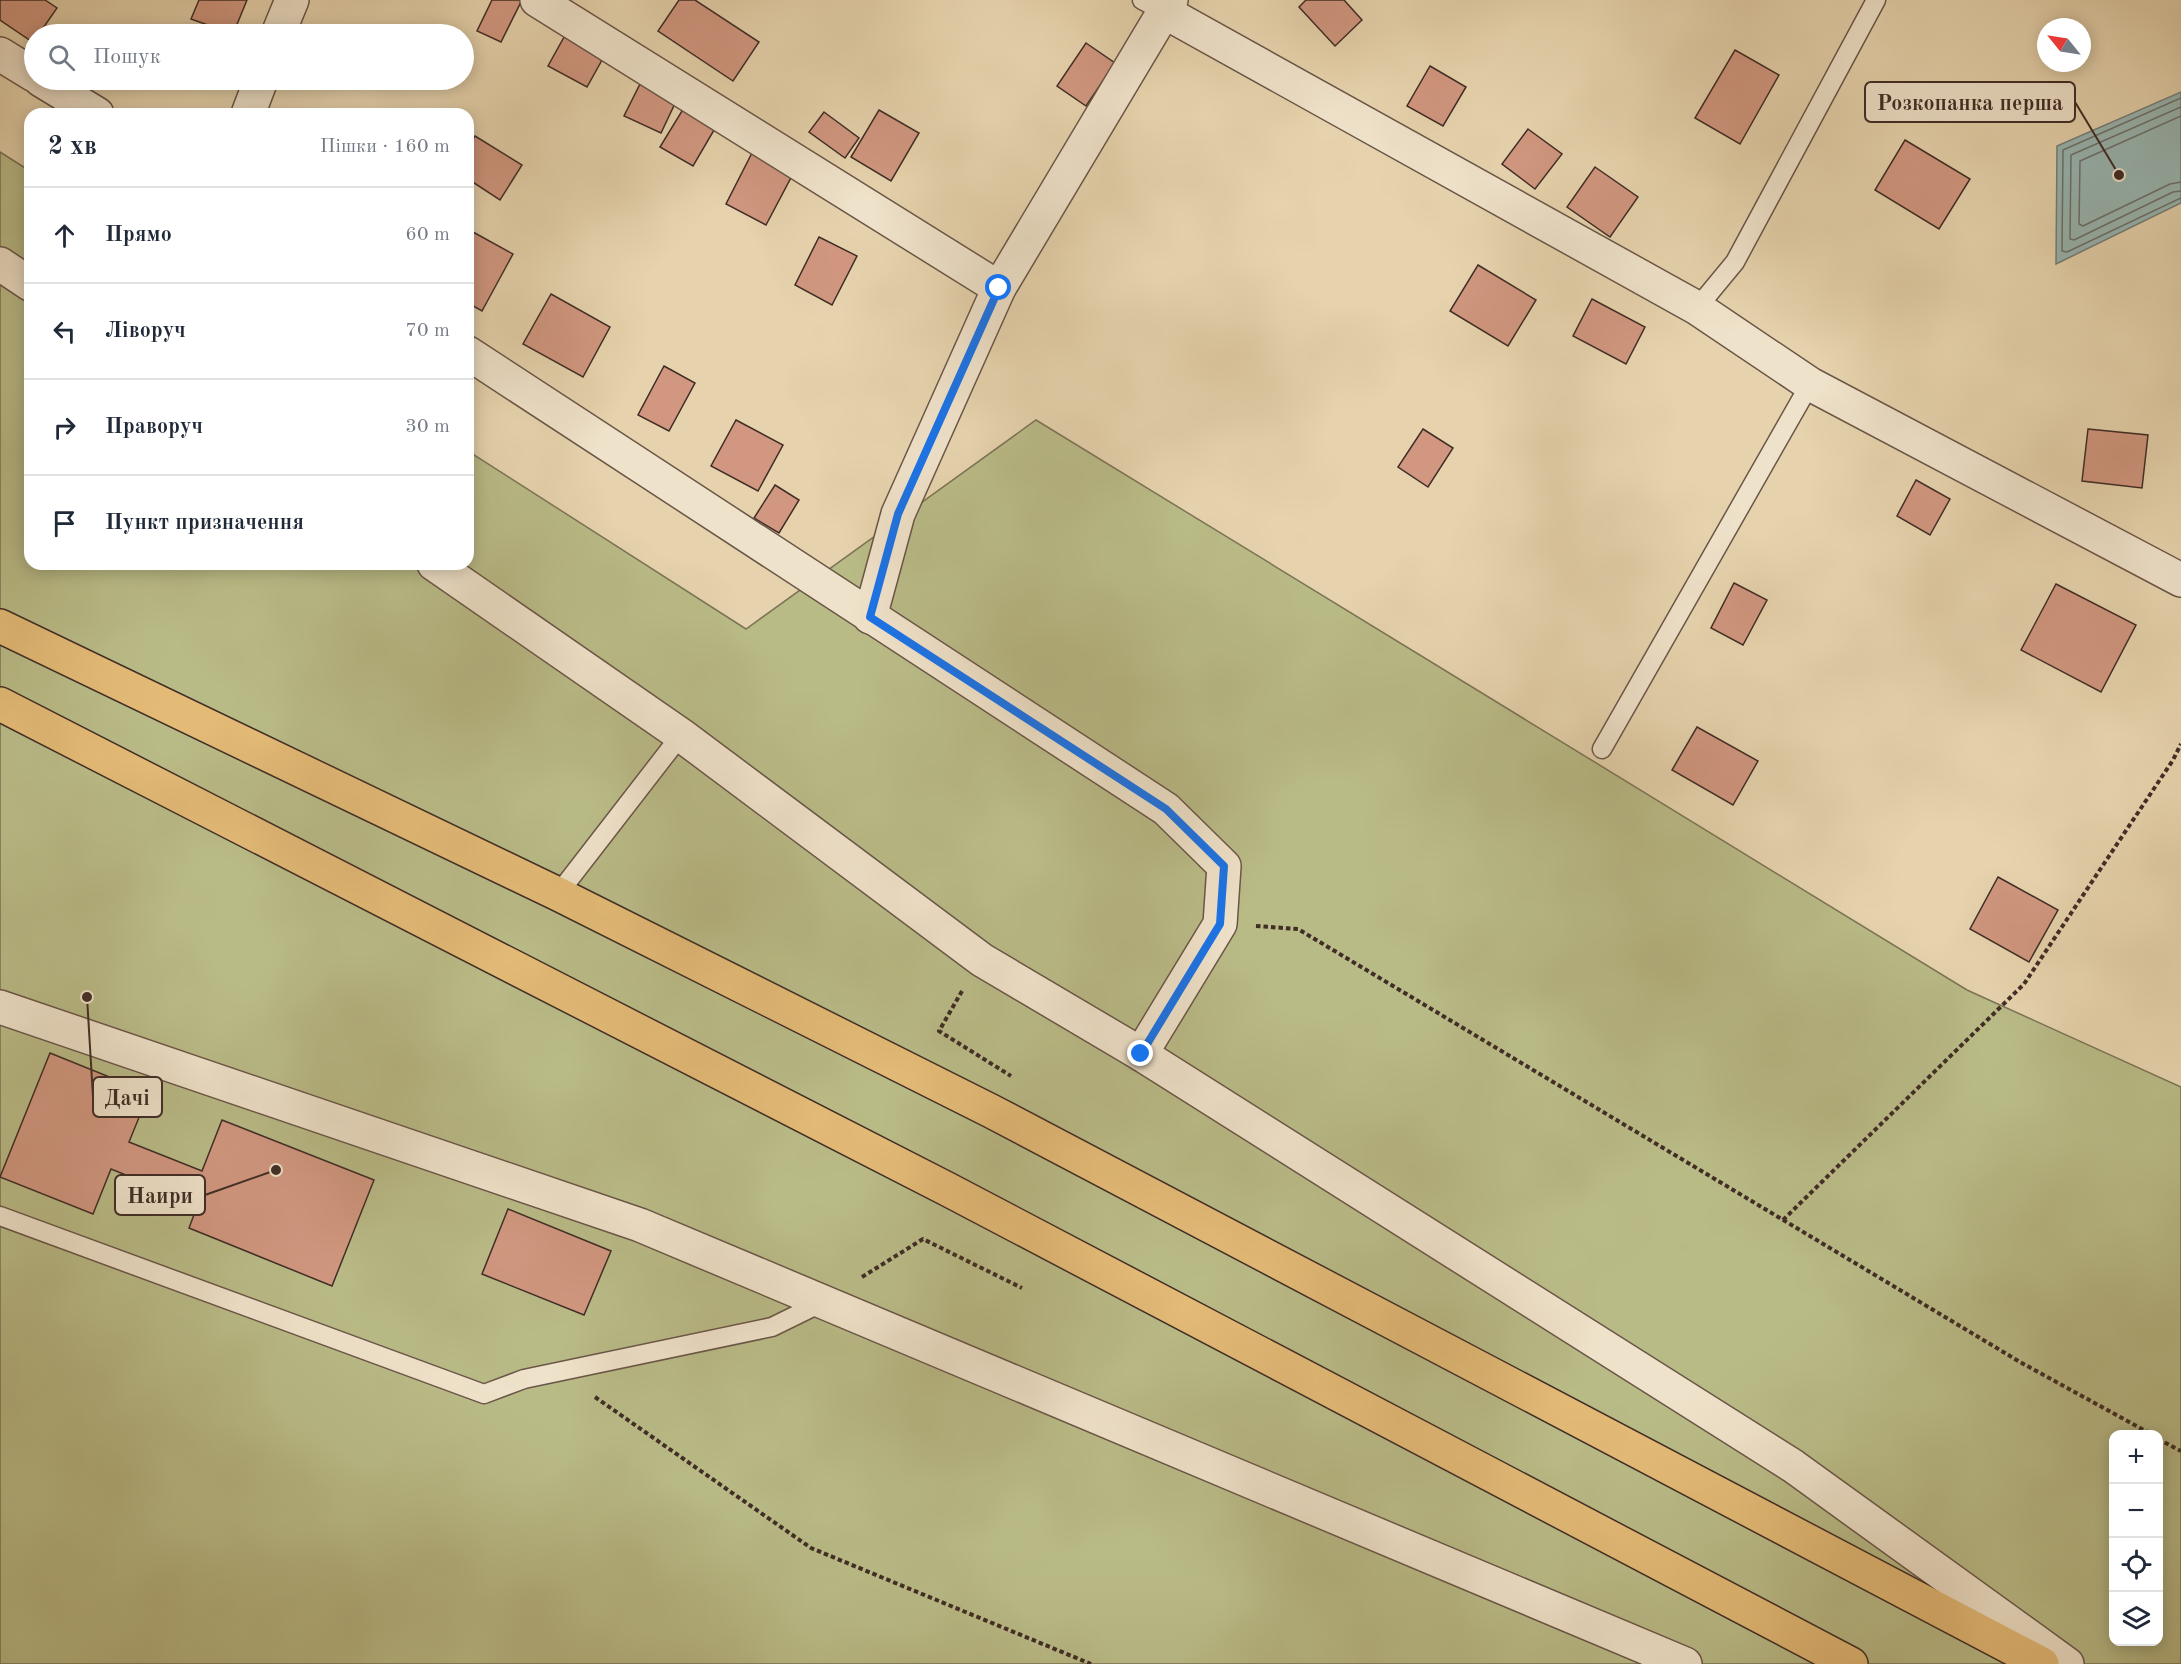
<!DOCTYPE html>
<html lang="uk">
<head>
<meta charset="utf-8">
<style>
  body { margin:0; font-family:"Old Standard TT",serif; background:#f6f6f7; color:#1f2937 }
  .controls { position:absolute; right:18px; bottom:18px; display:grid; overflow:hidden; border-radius:12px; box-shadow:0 3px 15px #0003 }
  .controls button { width:54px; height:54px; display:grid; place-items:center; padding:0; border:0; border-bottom:2px solid #e0e1e3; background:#fff; color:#1f2937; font:30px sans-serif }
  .compass { position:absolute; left:2037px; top:18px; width:54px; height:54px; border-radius:50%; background:#fff; box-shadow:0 3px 15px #0003; rotate:300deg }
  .stop { position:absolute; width:18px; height:18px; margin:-14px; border:4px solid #1a73e8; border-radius:50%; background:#fff }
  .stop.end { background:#1a73e8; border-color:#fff; box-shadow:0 2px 6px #0008 }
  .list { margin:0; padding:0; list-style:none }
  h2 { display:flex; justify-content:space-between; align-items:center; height:78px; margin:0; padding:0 24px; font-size:26px }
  h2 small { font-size:20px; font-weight:400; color:#747a83 }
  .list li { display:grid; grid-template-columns:39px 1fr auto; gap:18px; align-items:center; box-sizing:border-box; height:96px; padding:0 24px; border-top:2px solid #e0e1e3 }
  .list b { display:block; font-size:22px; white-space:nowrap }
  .list em { font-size:20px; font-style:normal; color:#747a83 }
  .icon { flex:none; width:33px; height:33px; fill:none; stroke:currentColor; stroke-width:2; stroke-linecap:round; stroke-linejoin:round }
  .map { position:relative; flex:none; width:2181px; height:1664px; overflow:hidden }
  .search { position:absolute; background:#fff; box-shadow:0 3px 15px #0003; left:24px; top:24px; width:450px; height:66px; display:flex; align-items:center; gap:15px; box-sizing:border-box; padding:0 21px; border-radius:33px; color:#747a83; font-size:22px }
  .panel { position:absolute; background:#fff; box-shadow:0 3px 15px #0003; left:24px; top:108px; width:450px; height:462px; border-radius:18px }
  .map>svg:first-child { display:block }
  .green { fill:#b9bb87; stroke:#7c7456; stroke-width:1.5; fill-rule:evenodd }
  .water { fill:#98b6b2; stroke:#757f7a; stroke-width:1.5 }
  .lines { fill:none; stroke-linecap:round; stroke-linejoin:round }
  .shore { stroke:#6c726c; stroke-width:1.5 }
  .building { fill:#d19780; stroke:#402d26; stroke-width:1.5 }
  .service-casing { stroke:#6a5648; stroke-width:21 }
  .minor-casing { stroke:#6a5648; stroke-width:36 }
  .trunk-casing { stroke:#402d26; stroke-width:36 }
  .path { stroke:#402d26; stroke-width:4; stroke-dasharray:4.5 3; stroke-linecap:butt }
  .service { stroke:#efe2ca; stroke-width:18 }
  .minor { stroke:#efe2ca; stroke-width:33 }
  .trunk { stroke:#e3ba76; stroke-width:33 }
  .route { stroke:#1a73e8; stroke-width:8 }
  .leader { fill:none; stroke:#402d26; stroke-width:2 }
  .callout-dot { fill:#402d26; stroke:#efe2ca; stroke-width:2 }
  .callout { fill:#efe2ca; stroke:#402d26; stroke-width:2 }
  .callout-label { font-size:22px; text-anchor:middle; font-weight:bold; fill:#402d26 }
</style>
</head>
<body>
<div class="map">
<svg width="2181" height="1664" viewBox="0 0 2181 1664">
  <rect width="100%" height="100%" fill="#e6d3ad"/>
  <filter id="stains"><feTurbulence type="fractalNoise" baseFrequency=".00333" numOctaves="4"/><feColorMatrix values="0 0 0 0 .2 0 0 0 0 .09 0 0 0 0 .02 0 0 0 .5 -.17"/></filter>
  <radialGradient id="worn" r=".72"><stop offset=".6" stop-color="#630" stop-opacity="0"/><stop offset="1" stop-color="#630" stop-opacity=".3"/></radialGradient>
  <path class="green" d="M 0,152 L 30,171 L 30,564 L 468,564 L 468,451 L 746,629 L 1036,420 L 1967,990 L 2181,1087 L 2181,1664 L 0,1664 ZM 2114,1434 L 2158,1434 L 2158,1642 L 2114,1642 Z"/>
  <path class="water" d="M 2181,92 L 2181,203 L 2056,264 L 2057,146 Z"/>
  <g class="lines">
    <g class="shore">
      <path d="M 2181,98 L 2063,150 L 2062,251 L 2067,252 L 2181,198"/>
      <path d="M 2181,107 L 2071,155 L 2070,239 L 2074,240 L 2173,192 L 2181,191"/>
      <path d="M 2181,116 L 2080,161 L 2079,224 L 2083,226 L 2170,184 L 2181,182"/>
    </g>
  </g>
  <g class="building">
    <path d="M 0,0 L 45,0 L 57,8 L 39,34 L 34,34 L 34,43 L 0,20 Z"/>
    <path d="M 199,0 L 247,0 L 233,34 L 191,19 Z"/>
    <path d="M 492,0 L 522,0 L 501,42 L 477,31 Z"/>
    <path d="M 679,0 L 695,0 L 759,42 L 733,81 L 658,31 Z"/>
    <path d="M 1306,0 L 1344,0 L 1362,20 L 1335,46 L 1299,7 Z"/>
    <path d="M 568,30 L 607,51 L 587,87 L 548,66 Z"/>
    <path d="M 1086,43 L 1115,63 L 1086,106 L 1057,86 Z"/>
    <path d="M 1735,50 L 1779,75 L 1740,144 L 1695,118 Z"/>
    <path d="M 1430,66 L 1466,87 L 1443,126 L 1407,106 Z"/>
    <path d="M 642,80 L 678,97 L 661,133 L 624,116 Z"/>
    <path d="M 685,106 L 717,125 L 693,166 L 660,147 Z"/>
    <path d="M 879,110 L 919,133 L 891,181 L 851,157 Z"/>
    <path d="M 824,112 L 859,138 L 845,158 L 809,132 Z"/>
    <path d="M 1528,129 L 1562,154 L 1535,189 L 1502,164 Z"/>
    <path d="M 475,136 L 522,165 L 500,200 L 468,179 L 468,146 Z"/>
    <path d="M 1905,140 L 1970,179 L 1939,229 L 1875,190 Z"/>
    <path d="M 754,149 L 795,170 L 766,225 L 726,204 Z"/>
    <path d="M 1595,167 L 1638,197 L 1610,237 L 1567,207 Z"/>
    <path d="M 473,232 L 513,254 L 482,311 L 468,303 L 468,241 Z"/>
    <path d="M 819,237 L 857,256 L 832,305 L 795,285 Z"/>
    <path d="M 1478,265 L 1536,300 L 1508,346 L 1450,311 Z"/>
    <path d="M 551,294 L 610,327 L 583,377 L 523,344 Z"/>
    <path d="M 1592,299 L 1645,327 L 1626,364 L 1573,336 Z"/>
    <path d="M 664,366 L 695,383 L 669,431 L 638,415 Z"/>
    <path d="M 736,420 L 783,445 L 758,491 L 711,466 Z"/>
    <path d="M 1423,429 L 1453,448 L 1428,487 L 1398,467 Z"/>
    <path d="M 2088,429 L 2148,435 L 2142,488 L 2082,481 Z"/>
    <path d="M 1916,480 L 1950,499 L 1930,535 L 1897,516 Z"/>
    <path d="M 775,485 L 799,500 L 779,533 L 754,518 Z"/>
    <path d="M 1734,583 L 1767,600 L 1743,645 L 1711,628 Z"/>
    <path d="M 2056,584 L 2136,625 L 2101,692 L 2021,650 Z"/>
    <path d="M 1697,727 L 1758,761 L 1733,805 L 1672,770 Z"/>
    <path d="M 1998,877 L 2058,910 L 2029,962 L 1970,929 Z"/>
    <path d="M 50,1053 L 149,1093 L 129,1142 L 202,1171 L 222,1120 L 374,1180 L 332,1286 L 189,1228 L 198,1204 L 111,1169 L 93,1214 L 0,1177 Z"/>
    <path d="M 508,1209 L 611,1251 L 584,1315 L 482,1274 Z"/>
  </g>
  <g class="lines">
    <g class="service-casing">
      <g id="service">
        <path d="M 1142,0 L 1163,11"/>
        <path d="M 1697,308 L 1735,262 L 1876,0"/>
        <path d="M 1602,749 L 1810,384"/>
        <path d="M 558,894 L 681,735"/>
        <path d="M 0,1216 L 484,1394 L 524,1379 L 772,1327 L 823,1302"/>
      </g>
    </g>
    <g class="minor-casing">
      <g id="minor">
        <path d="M 537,0 L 999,288"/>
        <path d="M 1163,11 L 1697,308 L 1810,384 L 2181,580"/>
        <path d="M 278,34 L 292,0"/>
        <path d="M 0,54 L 34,75"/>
        <path d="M 41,80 L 97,114"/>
        <path d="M 248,114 L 261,80"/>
        <path d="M 0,264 L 30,284"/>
        <path d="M 434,564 L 681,735 L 982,960 L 1141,1054 L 1220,924 L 1224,866 L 1166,809 L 468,353"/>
        <path d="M 870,617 L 898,514 L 999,288 L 1171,0"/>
        <path d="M 0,1007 L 640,1225 L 1685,1664"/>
        <path d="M 1141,1054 L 1793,1466 L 2067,1664"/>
      </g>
    </g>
    <g class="trunk-casing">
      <g id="trunk">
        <path d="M 0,626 L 558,894 L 991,1111 L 2042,1664"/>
        <path d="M 0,704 L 949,1190 L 1851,1664"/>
      </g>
    </g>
    <g class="path">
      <path d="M 1256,926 L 1298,929 L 2020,1362 L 2151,1434"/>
      <path d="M 962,991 L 939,1031 L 1011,1076"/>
      <path d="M 1783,1220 L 2024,984 L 2173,760 L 2181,744"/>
      <path d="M 862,1277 L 923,1239 L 1022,1288"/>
      <path d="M 595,1397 L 811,1548 L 1091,1664"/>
      <path d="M 2158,1439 L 2181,1451"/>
    </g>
    <use href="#service" class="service"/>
    <use href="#minor" class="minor"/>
    <use href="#trunk" class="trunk"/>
  </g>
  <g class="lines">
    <path class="route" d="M 999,288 L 898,514 L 870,617 L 1166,809 L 1224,866 L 1220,924 L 1141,1054"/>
  </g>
  <path class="leader" d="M2119 175L2075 102M87 997L93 1097M276 1170L205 1195"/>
  <g class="callout-dot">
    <circle cx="2119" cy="175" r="6"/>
    <circle cx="87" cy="997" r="6"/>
    <circle cx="276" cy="1170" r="6"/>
  </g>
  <g class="callout">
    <rect x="1865" y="82" width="210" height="40" rx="6"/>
    <rect x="93" y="1077" width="69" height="40" rx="6"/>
    <rect x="115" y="1175" width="90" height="40" rx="6"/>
  </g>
  <g class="callout-label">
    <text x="1970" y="110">Розкопанка перша</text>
    <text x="127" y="1105">Дачі</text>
    <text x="160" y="1203">Наири</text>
  </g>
  <rect width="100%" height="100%" filter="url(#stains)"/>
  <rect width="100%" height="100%" fill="url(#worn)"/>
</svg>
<div class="controls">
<button>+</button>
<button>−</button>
<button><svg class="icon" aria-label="locate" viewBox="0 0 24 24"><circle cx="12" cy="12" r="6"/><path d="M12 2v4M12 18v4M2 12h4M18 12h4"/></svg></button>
<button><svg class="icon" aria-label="layers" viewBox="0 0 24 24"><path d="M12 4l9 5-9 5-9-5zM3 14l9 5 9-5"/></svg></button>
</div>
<svg class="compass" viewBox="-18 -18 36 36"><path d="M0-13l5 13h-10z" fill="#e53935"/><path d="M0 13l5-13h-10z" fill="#747a83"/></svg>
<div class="stop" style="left:999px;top:288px"></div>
<div class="stop end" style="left:1141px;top:1054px"></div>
<div class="search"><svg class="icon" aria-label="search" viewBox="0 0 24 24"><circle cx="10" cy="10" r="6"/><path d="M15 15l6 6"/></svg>Пошук</div>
<section class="panel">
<h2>2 хв<small>Пішки · 160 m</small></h2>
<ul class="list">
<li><svg class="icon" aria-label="ahead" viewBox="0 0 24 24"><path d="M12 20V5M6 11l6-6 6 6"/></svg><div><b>Прямо</b></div><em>60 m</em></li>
<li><svg class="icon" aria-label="left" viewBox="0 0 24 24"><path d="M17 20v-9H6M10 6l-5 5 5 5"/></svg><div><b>Ліворуч</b></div><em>70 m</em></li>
<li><svg class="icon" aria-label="right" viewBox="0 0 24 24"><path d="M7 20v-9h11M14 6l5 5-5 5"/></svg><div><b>Праворуч</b></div><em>30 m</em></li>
<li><svg class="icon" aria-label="arrive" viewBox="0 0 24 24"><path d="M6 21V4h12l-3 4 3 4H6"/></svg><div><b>Пункт призначення</b></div></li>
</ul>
</section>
</div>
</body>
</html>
